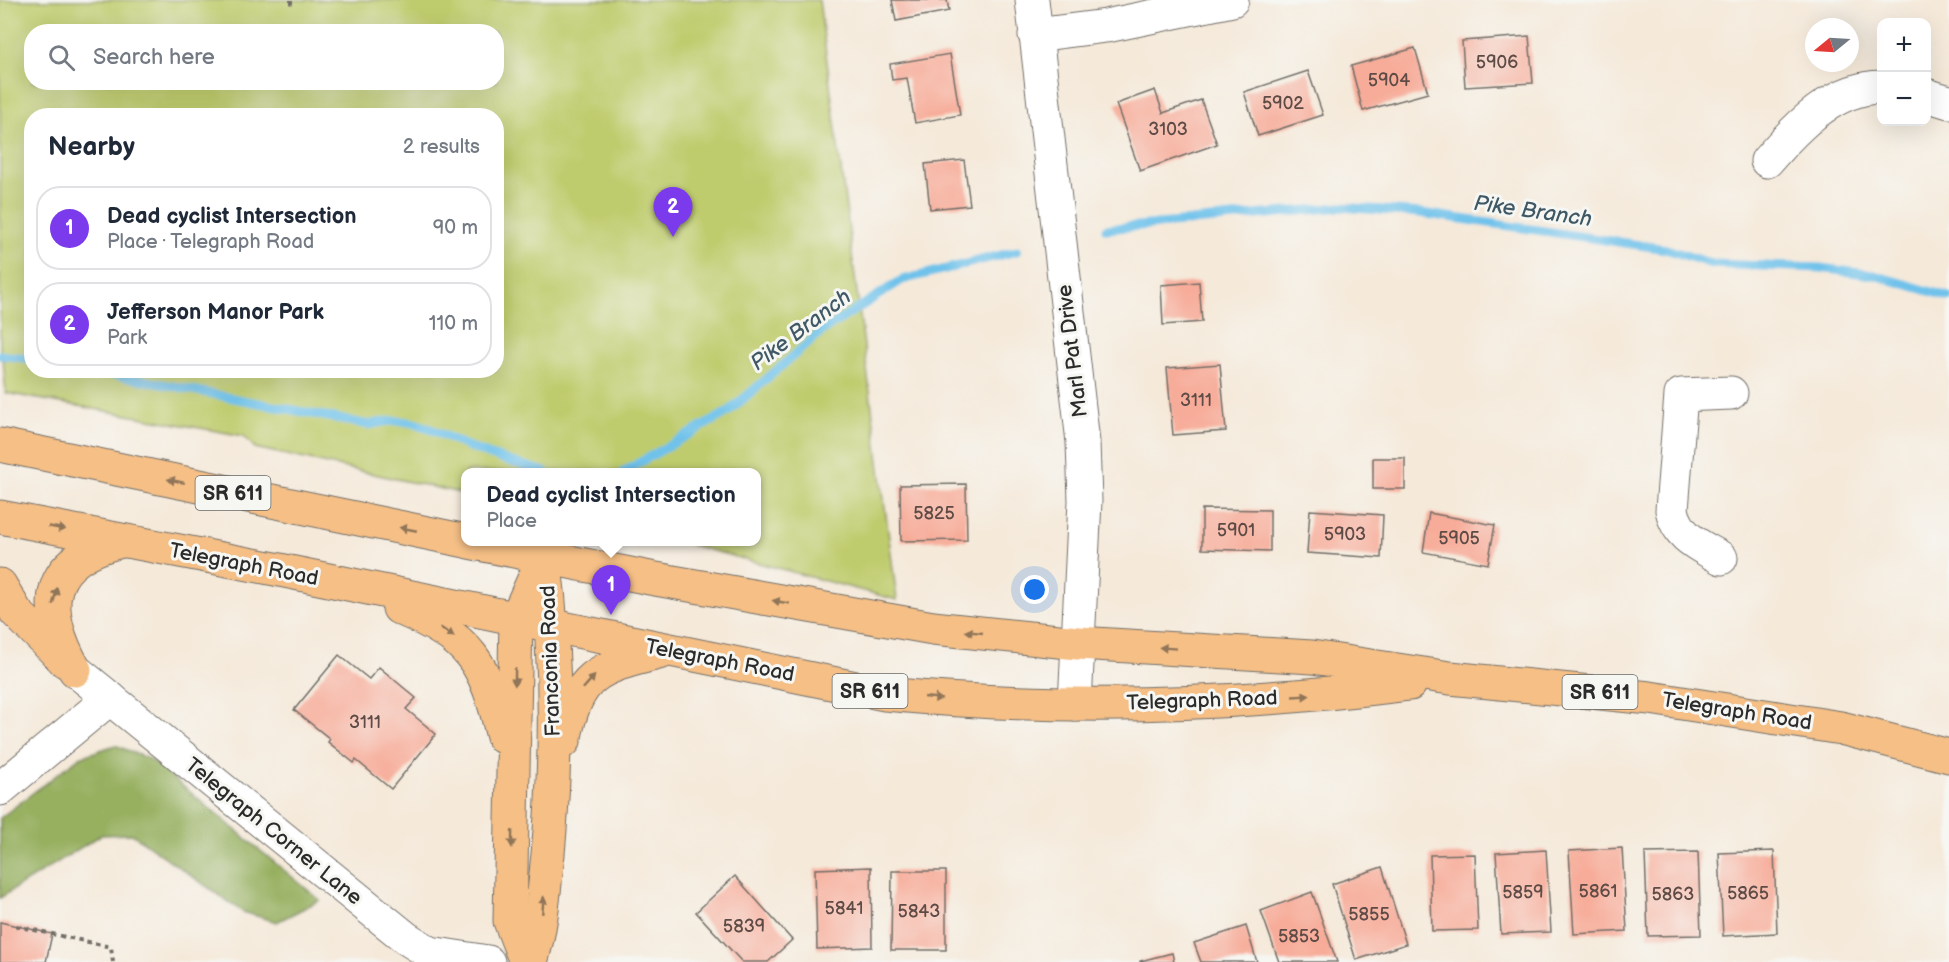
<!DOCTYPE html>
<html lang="en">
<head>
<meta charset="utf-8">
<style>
  body { margin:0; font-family:"Balsamiq Sans",sans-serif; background:#f2f2f3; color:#1f2937 }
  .controls { position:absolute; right:18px; top:18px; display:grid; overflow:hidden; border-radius:12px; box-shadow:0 6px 24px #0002 }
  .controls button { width:54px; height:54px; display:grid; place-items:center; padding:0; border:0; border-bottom:2px solid #e0e1e3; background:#fff; color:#1f2937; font:30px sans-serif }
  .compass { position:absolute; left:1805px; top:18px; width:54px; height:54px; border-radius:50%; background:#fff; box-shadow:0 6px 24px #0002; rotate:252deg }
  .you { position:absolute; left:1035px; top:590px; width:21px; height:21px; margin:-15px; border:4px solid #fff; border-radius:50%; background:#1a73e8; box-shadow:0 0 0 9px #1a73e833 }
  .badge { display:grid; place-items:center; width:39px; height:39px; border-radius:50%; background:#7c3aed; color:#fff; font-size:20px; font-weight:700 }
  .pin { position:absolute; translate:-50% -50px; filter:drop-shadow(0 2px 3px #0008) }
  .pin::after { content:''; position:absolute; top:32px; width:21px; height:18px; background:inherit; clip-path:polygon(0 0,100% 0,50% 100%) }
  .popup { position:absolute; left:461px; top:468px; width:300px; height:78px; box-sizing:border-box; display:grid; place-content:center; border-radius:12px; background:#fff; filter:drop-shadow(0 2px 4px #0005); font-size:20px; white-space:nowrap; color:#747a83 }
  .popup b { font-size:22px; color:#1f2937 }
  .popup::after { content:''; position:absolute; left:50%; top:100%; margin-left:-12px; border:12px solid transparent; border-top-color:#fff }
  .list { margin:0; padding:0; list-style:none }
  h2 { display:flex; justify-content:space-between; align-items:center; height:78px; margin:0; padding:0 24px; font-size:26px }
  h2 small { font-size:20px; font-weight:400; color:#747a83 }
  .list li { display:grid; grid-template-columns:39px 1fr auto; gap:18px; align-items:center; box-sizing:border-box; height:84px; margin:0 12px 12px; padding:0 12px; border:2px solid #e0e1e3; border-radius:24px }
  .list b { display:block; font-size:22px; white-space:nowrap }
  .list p { margin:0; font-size:20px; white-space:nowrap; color:#747a83 }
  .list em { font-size:20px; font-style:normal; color:#747a83 }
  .icon { flex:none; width:33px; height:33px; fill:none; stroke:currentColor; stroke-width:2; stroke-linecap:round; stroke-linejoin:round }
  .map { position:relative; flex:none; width:1949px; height:962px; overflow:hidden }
  .search { position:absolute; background:#fff; box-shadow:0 6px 24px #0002; left:24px; top:24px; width:480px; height:66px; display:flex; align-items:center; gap:15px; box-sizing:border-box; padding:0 21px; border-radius:24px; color:#747a83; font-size:22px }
  .panel { position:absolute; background:#fff; box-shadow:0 6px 24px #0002; left:24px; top:108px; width:480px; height:270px; border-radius:24px }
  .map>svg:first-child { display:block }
  .green { fill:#bfcc6d; stroke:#757c4c; stroke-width:1.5; fill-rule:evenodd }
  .forest { fill:#97b060; stroke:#616e46; stroke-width:1.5 }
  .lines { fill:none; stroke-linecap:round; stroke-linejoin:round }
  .stream { stroke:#6fc2eb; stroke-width:9 }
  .building { fill:#f7ac99 }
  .minor-casing { stroke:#726e68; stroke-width:35 }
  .major-casing { stroke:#726e68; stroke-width:35 }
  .path { stroke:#726e68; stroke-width:4; stroke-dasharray:4.5 4.5; stroke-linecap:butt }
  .minor { stroke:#fff; stroke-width:33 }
  .major { stroke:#f5bf86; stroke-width:33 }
  .oneway { fill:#907558 }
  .labels { text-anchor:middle; stroke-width:6; stroke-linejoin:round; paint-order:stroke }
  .number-label { font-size:18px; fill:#5e4b46 }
  .shield { fill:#f6f6f2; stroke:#686867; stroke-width:1.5 }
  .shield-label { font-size:20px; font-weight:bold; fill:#2b2b2b }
  .street-label { font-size:21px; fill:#2b2b2b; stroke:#f6f6f2 }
  .water-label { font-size:22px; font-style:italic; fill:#3f5865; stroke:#f6f6f2 }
</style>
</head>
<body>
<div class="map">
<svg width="1949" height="962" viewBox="0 0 1949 962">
  <rect width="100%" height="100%" fill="#f6f6f2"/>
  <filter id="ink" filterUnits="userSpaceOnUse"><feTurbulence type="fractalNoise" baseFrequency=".0167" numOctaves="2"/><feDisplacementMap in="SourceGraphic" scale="12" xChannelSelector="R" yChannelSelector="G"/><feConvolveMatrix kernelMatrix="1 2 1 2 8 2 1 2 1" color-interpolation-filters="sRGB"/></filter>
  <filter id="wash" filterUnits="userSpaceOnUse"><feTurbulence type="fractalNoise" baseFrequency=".008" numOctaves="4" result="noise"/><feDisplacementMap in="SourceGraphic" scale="24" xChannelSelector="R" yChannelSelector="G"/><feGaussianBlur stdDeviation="1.35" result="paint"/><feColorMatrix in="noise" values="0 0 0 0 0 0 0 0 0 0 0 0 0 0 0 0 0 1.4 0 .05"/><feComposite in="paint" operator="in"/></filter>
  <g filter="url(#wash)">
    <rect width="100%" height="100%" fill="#f5e9d9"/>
    <path class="green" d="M 0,0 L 819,0 L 897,600 L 691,545 L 692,542 L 756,542 L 756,472 L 466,472 L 465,494 L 255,448 L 244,436 L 6,393 L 3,360 L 0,359 ZM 32,32 L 496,32 L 496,82 L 32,82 ZM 32,116 L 496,116 L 496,370 L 32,370 Z"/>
    <path class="forest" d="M 115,745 L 151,760 L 320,900 L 277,922 L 243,912 L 132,834 L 101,835 L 0,898 L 0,818 L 80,757 Z"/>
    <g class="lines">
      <g class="stream">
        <path d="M 1106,229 L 1341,207 L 1421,213 L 1666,249 L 1712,264 L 1820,268 L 1874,275 L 1949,297"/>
        <path d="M 0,355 L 32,359"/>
        <path d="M 91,370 L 369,425 C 417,412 432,433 474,449 C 497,458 522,465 545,472"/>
        <path d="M 623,472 L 728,412 L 821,332 L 902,280 L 1017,251"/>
      </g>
    </g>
    <g id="blocks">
      <g class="building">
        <path d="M 892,0 L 947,0 L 949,11 L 896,21 Z"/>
        <path d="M 1529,36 L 1533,83 L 1465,87 L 1462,41 Z"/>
        <path d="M 1415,48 L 1428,93 L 1363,111 L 1351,66 Z"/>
        <path d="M 950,54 L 960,115 L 915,123 L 907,78 L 892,80 L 890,64 Z"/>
        <path d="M 1308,71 L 1323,115 L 1258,136 L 1244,92 Z"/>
        <path d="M 1155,90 L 1163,113 L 1201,100 L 1217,144 L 1140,171 L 1116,104 Z"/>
        <path d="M 964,160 L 970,205 L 930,209 L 925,164 Z"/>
        <path d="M 1199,282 L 1202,322 L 1163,325 L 1161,285 Z"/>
        <path d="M 1220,364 L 1226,431 L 1173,435 L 1167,368 Z"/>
        <rect x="1373" y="458" width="32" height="31"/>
        <path d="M 966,484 L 967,540 L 901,541 L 900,485 Z"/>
        <path d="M 1202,509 L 1270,510 L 1270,551 L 1202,549 Z"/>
        <path d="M 1310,510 L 1383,515 L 1381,558 L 1307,553 Z"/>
        <path d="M 1429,513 L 1495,525 L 1488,564 L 1423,552 Z"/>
        <path d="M 339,655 L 369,679 L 379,667 L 416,698 L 406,709 L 436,734 L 391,789 L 356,760 L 354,763 L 328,742 L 330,739 L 294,710 Z"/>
        <path d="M 1622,848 L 1627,931 L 1574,934 L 1569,851 Z"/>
        <path d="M 1546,850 L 1551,932 L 1501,934 L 1496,853 Z"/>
        <path d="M 1774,851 L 1777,933 L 1723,936 L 1719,853 Z"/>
        <path d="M 1698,852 L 1701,935 L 1648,936 L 1645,853 Z"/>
        <path d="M 1475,854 L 1478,930 L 1432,931 L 1430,855 Z"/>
        <path d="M 871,867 L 872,947 L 817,949 L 815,869 Z"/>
        <path d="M 1382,867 L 1406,944 L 1356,960 L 1332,884 Z"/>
        <path d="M 892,871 L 946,871 L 946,950 L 891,950 Z"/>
        <path d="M 735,876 L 792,940 L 768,962 L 742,962 L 696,912 Z"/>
        <path d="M 1312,892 L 1337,962 L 1279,962 L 1261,911 Z"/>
        <path d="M 0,922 L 52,934 L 46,962 L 0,962 Z"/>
        <path d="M 1246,926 L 1257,962 L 1201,962 L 1194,943 Z"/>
        <path d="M 1172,953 L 1174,962 L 1140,962 L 1140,961 Z"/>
      </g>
    </g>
  </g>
  <g filter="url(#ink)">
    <use href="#blocks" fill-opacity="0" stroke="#726e68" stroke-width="1.5"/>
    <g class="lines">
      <g class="minor-casing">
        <g id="minor">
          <path d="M 1032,0 L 1083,442 L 1085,501 L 1075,704"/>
          <path d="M 1035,35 L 1106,26 L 1232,0"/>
          <path d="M 1926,95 L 1949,102"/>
          <path d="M 1767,161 C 1796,127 1834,87 1882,87"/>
          <path d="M 1721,558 C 1699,545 1678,538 1672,510 L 1681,395 L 1731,393"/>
          <path d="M 75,670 L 406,938 L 430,953 L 488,962"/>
          <path d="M 0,789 L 110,698"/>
        </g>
      </g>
      <g class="major-casing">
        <g id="major">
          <path d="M 0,445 L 466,541"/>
          <path d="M 0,517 L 275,569 L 885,694 C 1060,711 1236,706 1410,684"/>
          <path d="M 469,542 L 650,578 L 933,628 L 1078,643 L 1312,657 L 1450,678 L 1650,698 L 1841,728 L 1949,756"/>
          <path d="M 0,585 L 16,612 L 65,661"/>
          <path d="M 399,608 C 472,639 485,662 503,737"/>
          <path d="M 75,670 C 40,607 44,559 122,541"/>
          <path d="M 564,741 C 578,672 598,668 662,652"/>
          <path d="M 526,962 L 510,921 L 516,619 L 544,557"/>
          <path d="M 531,962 C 542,926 544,891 548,854 C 557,755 557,655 544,557"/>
        </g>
      </g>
      <g class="path">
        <path d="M 291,0 L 291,5"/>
        <path d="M 16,926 L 111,947 L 113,962"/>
      </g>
      <use href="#minor" class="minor"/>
      <use href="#major" class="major"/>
    </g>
    <defs><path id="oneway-solid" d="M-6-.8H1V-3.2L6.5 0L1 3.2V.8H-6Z" transform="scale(1.5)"/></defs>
    <g class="oneway">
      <use href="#oneway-solid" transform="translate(176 481) rotate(-168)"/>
      <use href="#oneway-solid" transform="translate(57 528) rotate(11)"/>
      <use href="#oneway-solid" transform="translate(408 529) rotate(-169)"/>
      <use href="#oneway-solid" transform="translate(55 596) rotate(-75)"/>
      <use href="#oneway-solid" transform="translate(781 602) rotate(-170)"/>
      <use href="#oneway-solid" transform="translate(447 632) rotate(34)"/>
      <use href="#oneway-solid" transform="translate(974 632) rotate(-174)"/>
      <use href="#oneway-solid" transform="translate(1168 648) rotate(-176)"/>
      <use href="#oneway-solid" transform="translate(515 677) rotate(91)"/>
      <use href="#oneway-solid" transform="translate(589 682) rotate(-48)"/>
      <use href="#oneway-solid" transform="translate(1301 696) rotate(-3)"/>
      <use href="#oneway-solid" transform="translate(933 698) rotate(6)"/>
      <use href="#oneway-solid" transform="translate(512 839) rotate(91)"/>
      <use href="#oneway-solid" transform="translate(543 905) rotate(-85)"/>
    </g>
  </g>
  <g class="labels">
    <g class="number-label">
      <text x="1497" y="68">5906</text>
      <text x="1389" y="86">5904</text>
      <text x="1283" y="109">5902</text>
      <text x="1168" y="135">3103</text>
      <text x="1196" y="406">3111</text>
      <text x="934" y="519">5825</text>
      <text x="1236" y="536">5901</text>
      <text x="1345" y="540">5903</text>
      <text x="1459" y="544">5905</text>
      <text x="365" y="728">3111</text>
      <text x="1598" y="897">5861</text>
      <text x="1523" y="898">5859</text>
      <text x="1748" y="899">5865</text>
      <text x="1673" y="900">5863</text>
      <text x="844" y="914">5841</text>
      <text x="919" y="917">5843</text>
      <text x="1369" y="920">5855</text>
      <text x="744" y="932">5839</text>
      <text x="1299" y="942">5853</text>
    </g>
    <g class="shield">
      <rect x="195.5" y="476" width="75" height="34" rx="4.5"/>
      <rect x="832.5" y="674" width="75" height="34" rx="4.5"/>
      <rect x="1562.5" y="675" width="75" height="34" rx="4.5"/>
    </g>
    <g class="shield-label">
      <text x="233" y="500">SR 611</text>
      <text x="870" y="698">SR 611</text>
      <text x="1600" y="699">SR 611</text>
    </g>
    <g class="street-label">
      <text transform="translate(1072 351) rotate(-97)" y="7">Marl Pat Drive</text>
      <text transform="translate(244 564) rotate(11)" y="7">Telegraph Road</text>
      <text transform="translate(720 660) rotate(11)" y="7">Telegraph Road</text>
      <text transform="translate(550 661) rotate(-92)" y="7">Franconia Road</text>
      <text transform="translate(1202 700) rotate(-2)" y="7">Telegraph Road</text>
      <text transform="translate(1737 711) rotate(9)" y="7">Telegraph Road</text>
      <text transform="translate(274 831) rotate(39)" y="7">Telegraph Corner Lane</text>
    </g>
    <g class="water-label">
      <text transform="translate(1533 210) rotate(8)" y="8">Pike Branch</text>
      <text transform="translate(800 329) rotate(-37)" y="8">Pike Branch</text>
    </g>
  </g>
</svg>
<div class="controls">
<button>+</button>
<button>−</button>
</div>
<svg class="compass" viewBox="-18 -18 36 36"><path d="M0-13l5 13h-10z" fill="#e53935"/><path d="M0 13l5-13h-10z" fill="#747a83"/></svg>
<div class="you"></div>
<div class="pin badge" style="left:611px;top:615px">1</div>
<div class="popup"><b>Dead cyclist Intersection</b>Place</div>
<div class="pin badge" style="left:673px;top:237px">2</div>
<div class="search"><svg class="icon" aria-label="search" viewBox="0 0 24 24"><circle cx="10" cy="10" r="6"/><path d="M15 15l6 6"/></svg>Search here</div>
<section class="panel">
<h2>Nearby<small>2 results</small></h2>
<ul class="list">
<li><span class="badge">1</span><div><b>Dead cyclist Intersection</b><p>Place · Telegraph Road</p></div><em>90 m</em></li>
<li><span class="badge">2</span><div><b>Jefferson Manor Park</b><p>Park</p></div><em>110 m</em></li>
</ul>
</section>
</div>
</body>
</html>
